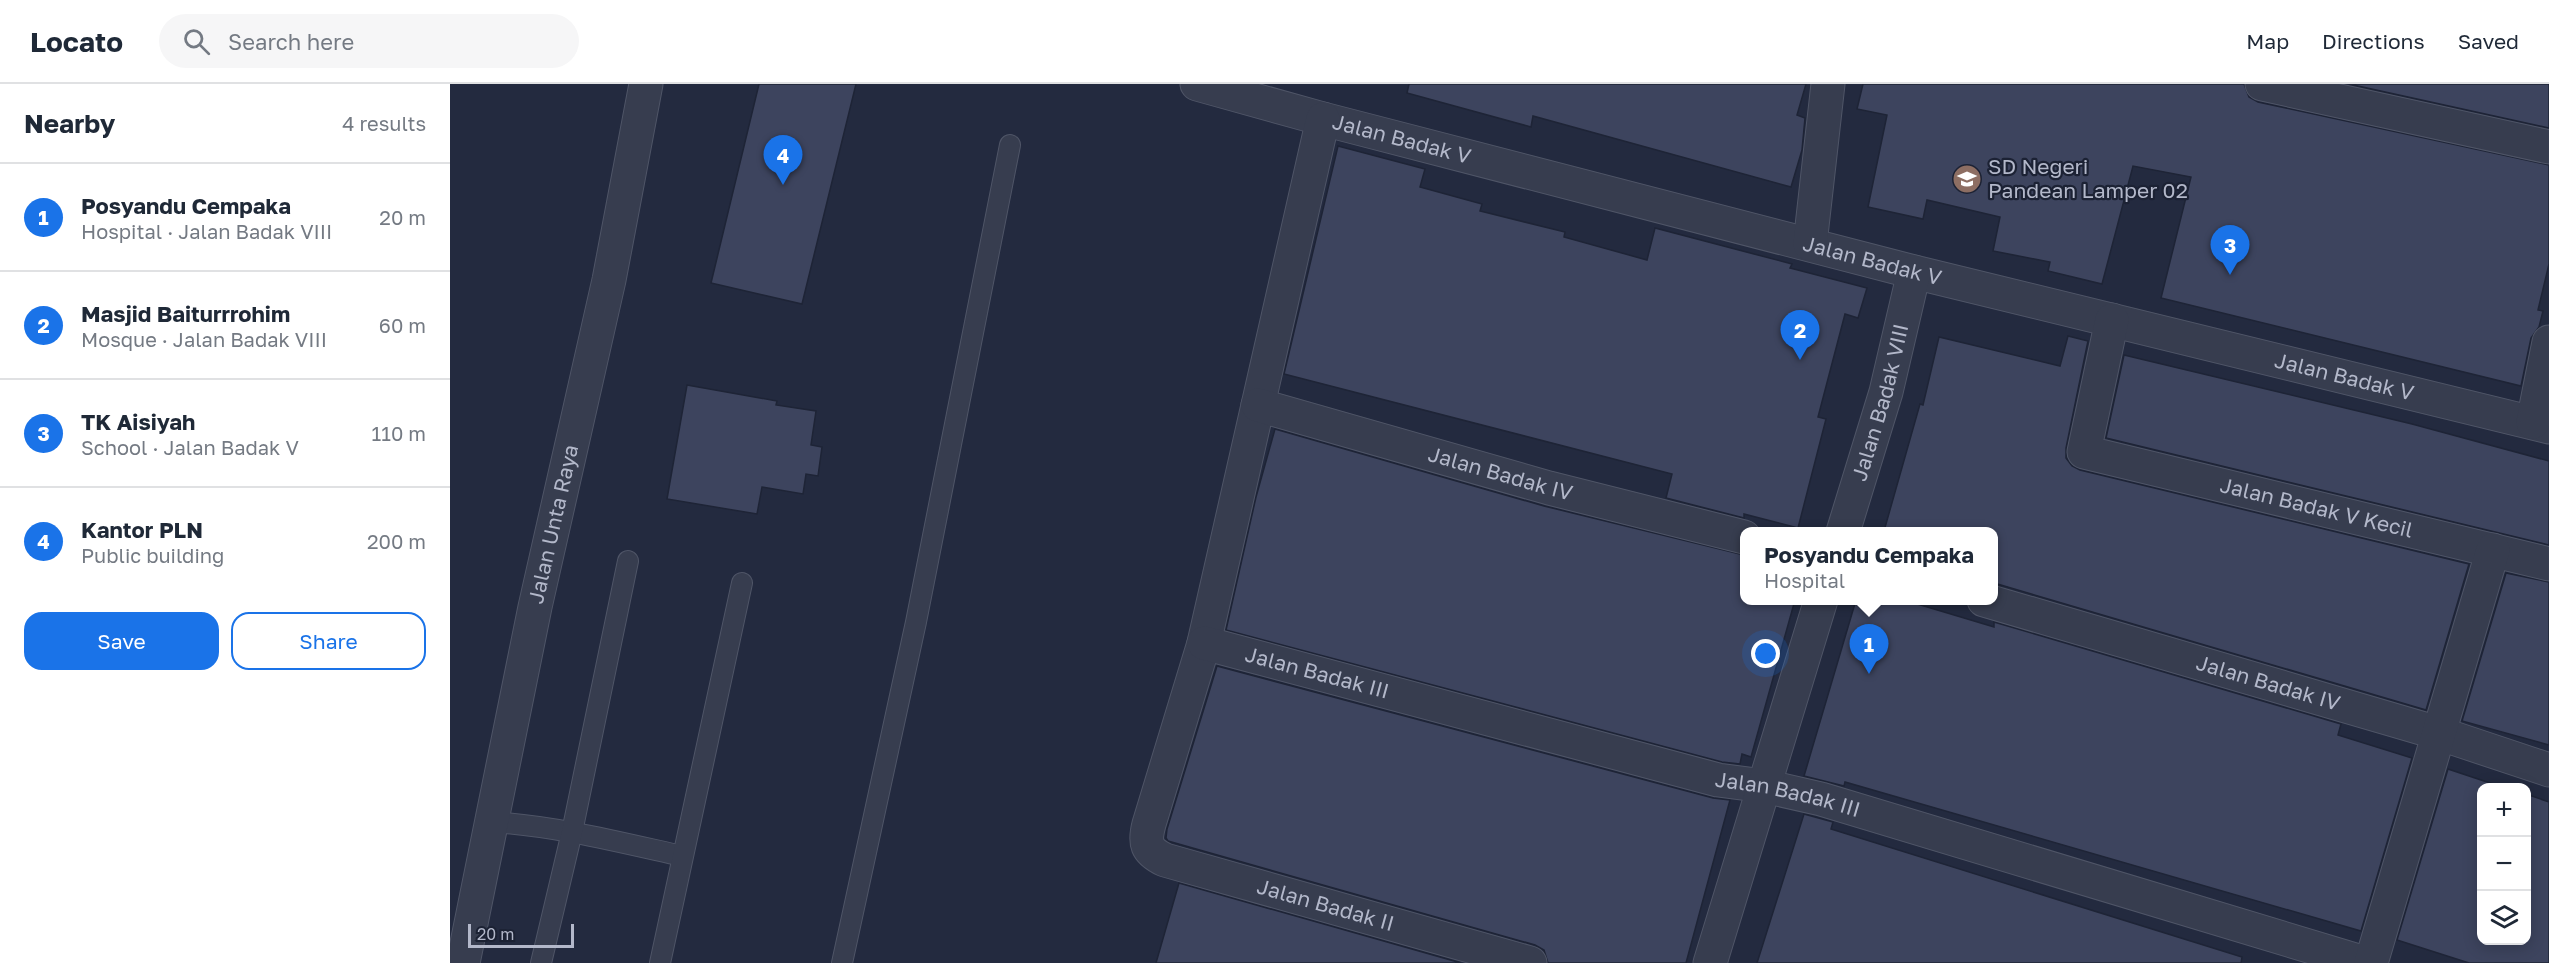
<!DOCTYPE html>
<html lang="en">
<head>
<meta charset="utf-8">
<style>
  body { margin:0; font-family:"Golos Text",sans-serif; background:#f6f6f7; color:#1f2937 }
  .controls { position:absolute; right:18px; bottom:18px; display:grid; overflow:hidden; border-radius:12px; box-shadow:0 3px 15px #0003 }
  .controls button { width:54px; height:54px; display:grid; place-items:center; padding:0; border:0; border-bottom:2px solid #e0e1e3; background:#fff; color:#1f2937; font:30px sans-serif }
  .scale { position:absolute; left:18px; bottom:15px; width:106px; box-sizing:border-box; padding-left:6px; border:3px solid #b3b8ca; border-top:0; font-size:16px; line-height:21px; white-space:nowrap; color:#b3b8ca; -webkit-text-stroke:4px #1c2234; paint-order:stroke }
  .you { position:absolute; left:1316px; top:570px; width:21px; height:21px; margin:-15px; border:4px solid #fff; border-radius:50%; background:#1a73e8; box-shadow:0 0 0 9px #1a73e833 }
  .badge { display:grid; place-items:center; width:39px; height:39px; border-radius:50%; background:#1a73e8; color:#fff; font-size:20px; font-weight:700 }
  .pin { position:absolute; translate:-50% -50px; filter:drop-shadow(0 2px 3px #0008) }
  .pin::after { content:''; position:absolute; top:32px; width:21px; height:18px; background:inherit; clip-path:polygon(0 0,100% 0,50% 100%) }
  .popup { position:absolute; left:1290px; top:443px; width:258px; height:78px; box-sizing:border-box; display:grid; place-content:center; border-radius:12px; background:#fff; filter:drop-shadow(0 2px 4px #0005); font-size:20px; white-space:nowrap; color:#747a83 }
  .popup b { font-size:22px; color:#1f2937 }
  .popup::after { content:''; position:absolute; left:50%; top:100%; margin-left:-12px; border:12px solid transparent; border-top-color:#fff }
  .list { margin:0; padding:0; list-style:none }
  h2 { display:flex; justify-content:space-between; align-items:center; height:78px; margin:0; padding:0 24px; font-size:26px }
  h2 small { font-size:20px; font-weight:400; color:#747a83 }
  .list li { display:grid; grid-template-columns:39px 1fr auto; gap:18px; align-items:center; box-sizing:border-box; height:108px; padding:0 24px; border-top:2px solid #e0e1e3 }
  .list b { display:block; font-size:22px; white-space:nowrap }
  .list p { margin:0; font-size:20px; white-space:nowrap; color:#747a83 }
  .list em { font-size:20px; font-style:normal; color:#747a83 }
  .actions { display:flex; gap:12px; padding:18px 24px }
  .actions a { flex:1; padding:14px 0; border:2px solid #1a73e8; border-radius:18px; text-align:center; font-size:21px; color:#1a73e8 }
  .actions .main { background:#1a73e8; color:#fff }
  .icon { flex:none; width:33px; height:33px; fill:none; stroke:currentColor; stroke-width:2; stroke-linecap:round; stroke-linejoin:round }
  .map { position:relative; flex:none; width:2099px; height:879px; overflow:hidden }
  header { display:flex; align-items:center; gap:36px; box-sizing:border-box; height:84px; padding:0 30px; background:#fff; border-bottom:2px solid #e0e1e3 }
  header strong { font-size:28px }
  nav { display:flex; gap:33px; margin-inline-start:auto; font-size:21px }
  .search { width:420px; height:54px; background:#f6f6f7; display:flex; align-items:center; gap:15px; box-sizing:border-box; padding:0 21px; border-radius:33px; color:#747a83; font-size:22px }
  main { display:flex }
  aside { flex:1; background:#fff }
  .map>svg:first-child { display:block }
  .building { fill:#3d445e; stroke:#1e2436; stroke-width:1.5 }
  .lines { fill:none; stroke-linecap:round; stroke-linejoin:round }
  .service-casing { stroke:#4f5567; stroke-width:22 }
  .minor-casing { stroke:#4f5567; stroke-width:35 }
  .tertiary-casing { stroke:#4f5567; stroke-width:35 }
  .service { stroke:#373d4f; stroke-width:20 }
  .minor { stroke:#373d4f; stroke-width:33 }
  .tertiary { stroke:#373d4f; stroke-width:33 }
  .labels { text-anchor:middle; stroke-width:4.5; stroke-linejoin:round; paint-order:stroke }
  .street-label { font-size:21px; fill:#b3b8ca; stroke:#1c2234 }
  .poi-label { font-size:21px; fill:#b3b8ca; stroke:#1c2234; text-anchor:start }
</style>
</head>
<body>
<header>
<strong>Locato</strong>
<div class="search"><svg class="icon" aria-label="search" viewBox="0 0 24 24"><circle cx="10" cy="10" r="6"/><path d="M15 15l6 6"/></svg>Search here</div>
<nav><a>Map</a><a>Directions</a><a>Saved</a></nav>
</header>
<main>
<aside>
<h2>Nearby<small>4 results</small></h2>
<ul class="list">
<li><span class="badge">1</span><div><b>Posyandu Cempaka</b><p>Hospital · Jalan Badak VIII</p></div><em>20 m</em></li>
<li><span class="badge">2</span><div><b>Masjid Baiturrrohim</b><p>Mosque · Jalan Badak VIII</p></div><em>60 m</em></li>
<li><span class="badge">3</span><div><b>TK Aisiyah</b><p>School · Jalan Badak V</p></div><em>110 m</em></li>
<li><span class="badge">4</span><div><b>Kantor PLN</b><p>Public building</p></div><em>200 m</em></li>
</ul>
<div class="actions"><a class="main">Save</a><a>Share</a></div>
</aside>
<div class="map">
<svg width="2099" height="879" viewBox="0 0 2099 879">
  <rect width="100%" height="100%" fill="#232a3f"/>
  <g class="building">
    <path d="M 309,0 L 406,0 L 352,220 L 261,199 Z"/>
    <path d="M 959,0 L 1356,0 L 1347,31 L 1355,34 L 1352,66 L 1341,103 L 1083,32 L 1081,43 L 957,9 Z"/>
    <path d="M 1413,0 L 1794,0 L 1799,13 L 1808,18 L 2099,81 L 2099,180 L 2088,226 L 2093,227 L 2089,243 L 2081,254 L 2071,302 L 1711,214 L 1741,93 L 1683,82 L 1652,200 L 1598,187 L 1600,178 L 1543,167 L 1550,133 L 1477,116 L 1473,135 L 1418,123 L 1437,31 L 1407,25 Z"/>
    <path d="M 1899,0 L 2099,0 L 2099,44 Z"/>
    <path d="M 888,62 L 975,85 L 970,103 L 1032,120 L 1030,127 L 1115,148 L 1114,153 L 1197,176 L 1205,144 L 1342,180 L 1340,184 L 1417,204 L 1408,234 L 1395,230 L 1368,333 L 1376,335 L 1348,444 L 1294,430 L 1294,434 L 1216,414 L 1222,390 L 834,290 Z"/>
    <path d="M 1618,252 L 1638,257 L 1616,364 L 1616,374 L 1622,382 L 1630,386 L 2019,480 L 1976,626 L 1544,499 L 1544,447 L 1434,447 L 1470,320 L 1473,321 L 1489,253 L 1610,282 Z"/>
    <path d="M 1674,271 L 1962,340 L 2099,377 L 2099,461 L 1656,354 Z"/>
    <path d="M 237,301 L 327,317 L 326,321 L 366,327 L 361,361 L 372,363 L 368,392 L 356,390 L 353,410 L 312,403 L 307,430 L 217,415 Z"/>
    <path d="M 825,345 L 1094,422 L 1294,471 L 1294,516 L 1345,516 L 1301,673 L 1292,670 L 1290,680 L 1272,678 L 776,546 L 806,413 Z"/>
    <path d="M 2056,489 L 2099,498 L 2099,661 L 2012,637 Z"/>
    <path d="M 1406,516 L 1454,516 L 1544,543 L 1544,538 L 1891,640 L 1888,651 L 1962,674 L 1911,847 L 1395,698 L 1394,702 L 1354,692 Z"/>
    <path d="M 767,582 L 1263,714 L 1280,716 L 1236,879 L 1098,879 L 1094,866 L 1085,861 L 718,757 L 716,754 L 717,745 Z"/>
    <path d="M 1998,685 L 2055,704 L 2031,704 L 2031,856 L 2076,856 L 2076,710 L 2099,718 L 2099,879 L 2019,879 L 1947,856 Z"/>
    <path d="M 1354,730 L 1383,738 L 1381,745 L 1792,873 L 1791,879 L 1307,879 Z"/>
    <path d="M 729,799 L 1011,879 L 706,879 Z"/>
  </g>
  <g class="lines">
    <g class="service-casing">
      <g id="service">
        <path d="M 41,738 C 106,742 169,758 232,772"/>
        <path d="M 91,879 L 122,748 L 178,477"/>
        <path d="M 210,879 L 292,499"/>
        <path d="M 392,879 L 466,538 L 560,61"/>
      </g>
    </g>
    <g class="minor-casing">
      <g id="minor">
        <path id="s1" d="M 747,0 L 873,35 L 1464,188 L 2099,343"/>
        <path d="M 1812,0 L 2099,63"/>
        <path id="s2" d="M 873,35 L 754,559 L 699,740 C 694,759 696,767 715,776 L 1080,879"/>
        <path d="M 1360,160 L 1378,0"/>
        <path id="s3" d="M 1662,236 L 1634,368 L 2099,480"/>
        <path id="s4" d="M 808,321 L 1099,404 L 1294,453"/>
        <path d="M 2083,338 L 2099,258"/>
        <path id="s5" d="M 1393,448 L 1436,308 L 1464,188"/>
        <path id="s6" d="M 1534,516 L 1988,649 L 2099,686"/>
        <path id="s7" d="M 754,559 L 1268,696 L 1314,702 L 1371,715 L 1915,879"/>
        <path d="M 1260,879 L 1371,516"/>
        <path d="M 1921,879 L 2043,466"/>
      </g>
    </g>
    <g class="tertiary-casing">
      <g id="tertiary">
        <path id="s8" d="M 13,879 L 85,523 L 159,196 L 196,0"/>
      </g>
    </g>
    <use href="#service" class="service"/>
    <use href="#minor" class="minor"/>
    <use href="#tertiary" class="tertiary"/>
  </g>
  <defs>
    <g id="school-disc" transform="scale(1.5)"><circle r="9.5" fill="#8d6e63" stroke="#1c2234"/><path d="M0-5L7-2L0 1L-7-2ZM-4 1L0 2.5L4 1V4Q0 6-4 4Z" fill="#fff"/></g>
  </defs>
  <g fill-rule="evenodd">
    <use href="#school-disc" x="1517" y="95"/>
  </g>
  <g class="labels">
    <g class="street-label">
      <text dy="7" stroke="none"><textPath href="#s1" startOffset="212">Jalan Badak V</textPath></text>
      <text dy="7" stroke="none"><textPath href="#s1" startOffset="698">Jalan Badak V</textPath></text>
      <text dy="7" stroke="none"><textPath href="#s1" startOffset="1184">Jalan Badak V</textPath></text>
      <text dy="7" stroke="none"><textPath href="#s5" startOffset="135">Jalan Badak VIII</textPath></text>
      <text dy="7" stroke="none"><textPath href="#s4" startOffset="252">Jalan Badak IV</textPath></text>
      <text dy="7" stroke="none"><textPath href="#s3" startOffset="374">Jalan Badak V Kecil</textPath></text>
      <text dy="7" stroke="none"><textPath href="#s8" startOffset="448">Jalan Unta Raya</textPath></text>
      <text dy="7" stroke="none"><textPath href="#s7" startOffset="117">Jalan Badak III</textPath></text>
      <text dy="7" stroke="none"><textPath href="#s6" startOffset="296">Jalan Badak IV</textPath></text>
      <text dy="7" stroke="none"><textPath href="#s7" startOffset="603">Jalan Badak III</textPath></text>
      <text dy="7" stroke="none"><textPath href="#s2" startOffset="938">Jalan Badak II</textPath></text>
    </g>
    <g class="poi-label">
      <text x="1538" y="90">SD Negeri<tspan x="1538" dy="24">Pandean Lamper 02</tspan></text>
    </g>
  </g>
</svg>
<div class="controls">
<button>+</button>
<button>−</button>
<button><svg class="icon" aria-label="layers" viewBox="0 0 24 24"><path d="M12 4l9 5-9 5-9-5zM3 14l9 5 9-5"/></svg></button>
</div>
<div class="scale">20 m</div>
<div class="you"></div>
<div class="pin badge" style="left:1419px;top:590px">1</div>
<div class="popup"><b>Posyandu Cempaka</b>Hospital</div>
<div class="pin badge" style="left:1350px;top:276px">2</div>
<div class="pin badge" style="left:1780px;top:191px">3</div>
<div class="pin badge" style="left:333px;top:101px">4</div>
</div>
</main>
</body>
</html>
